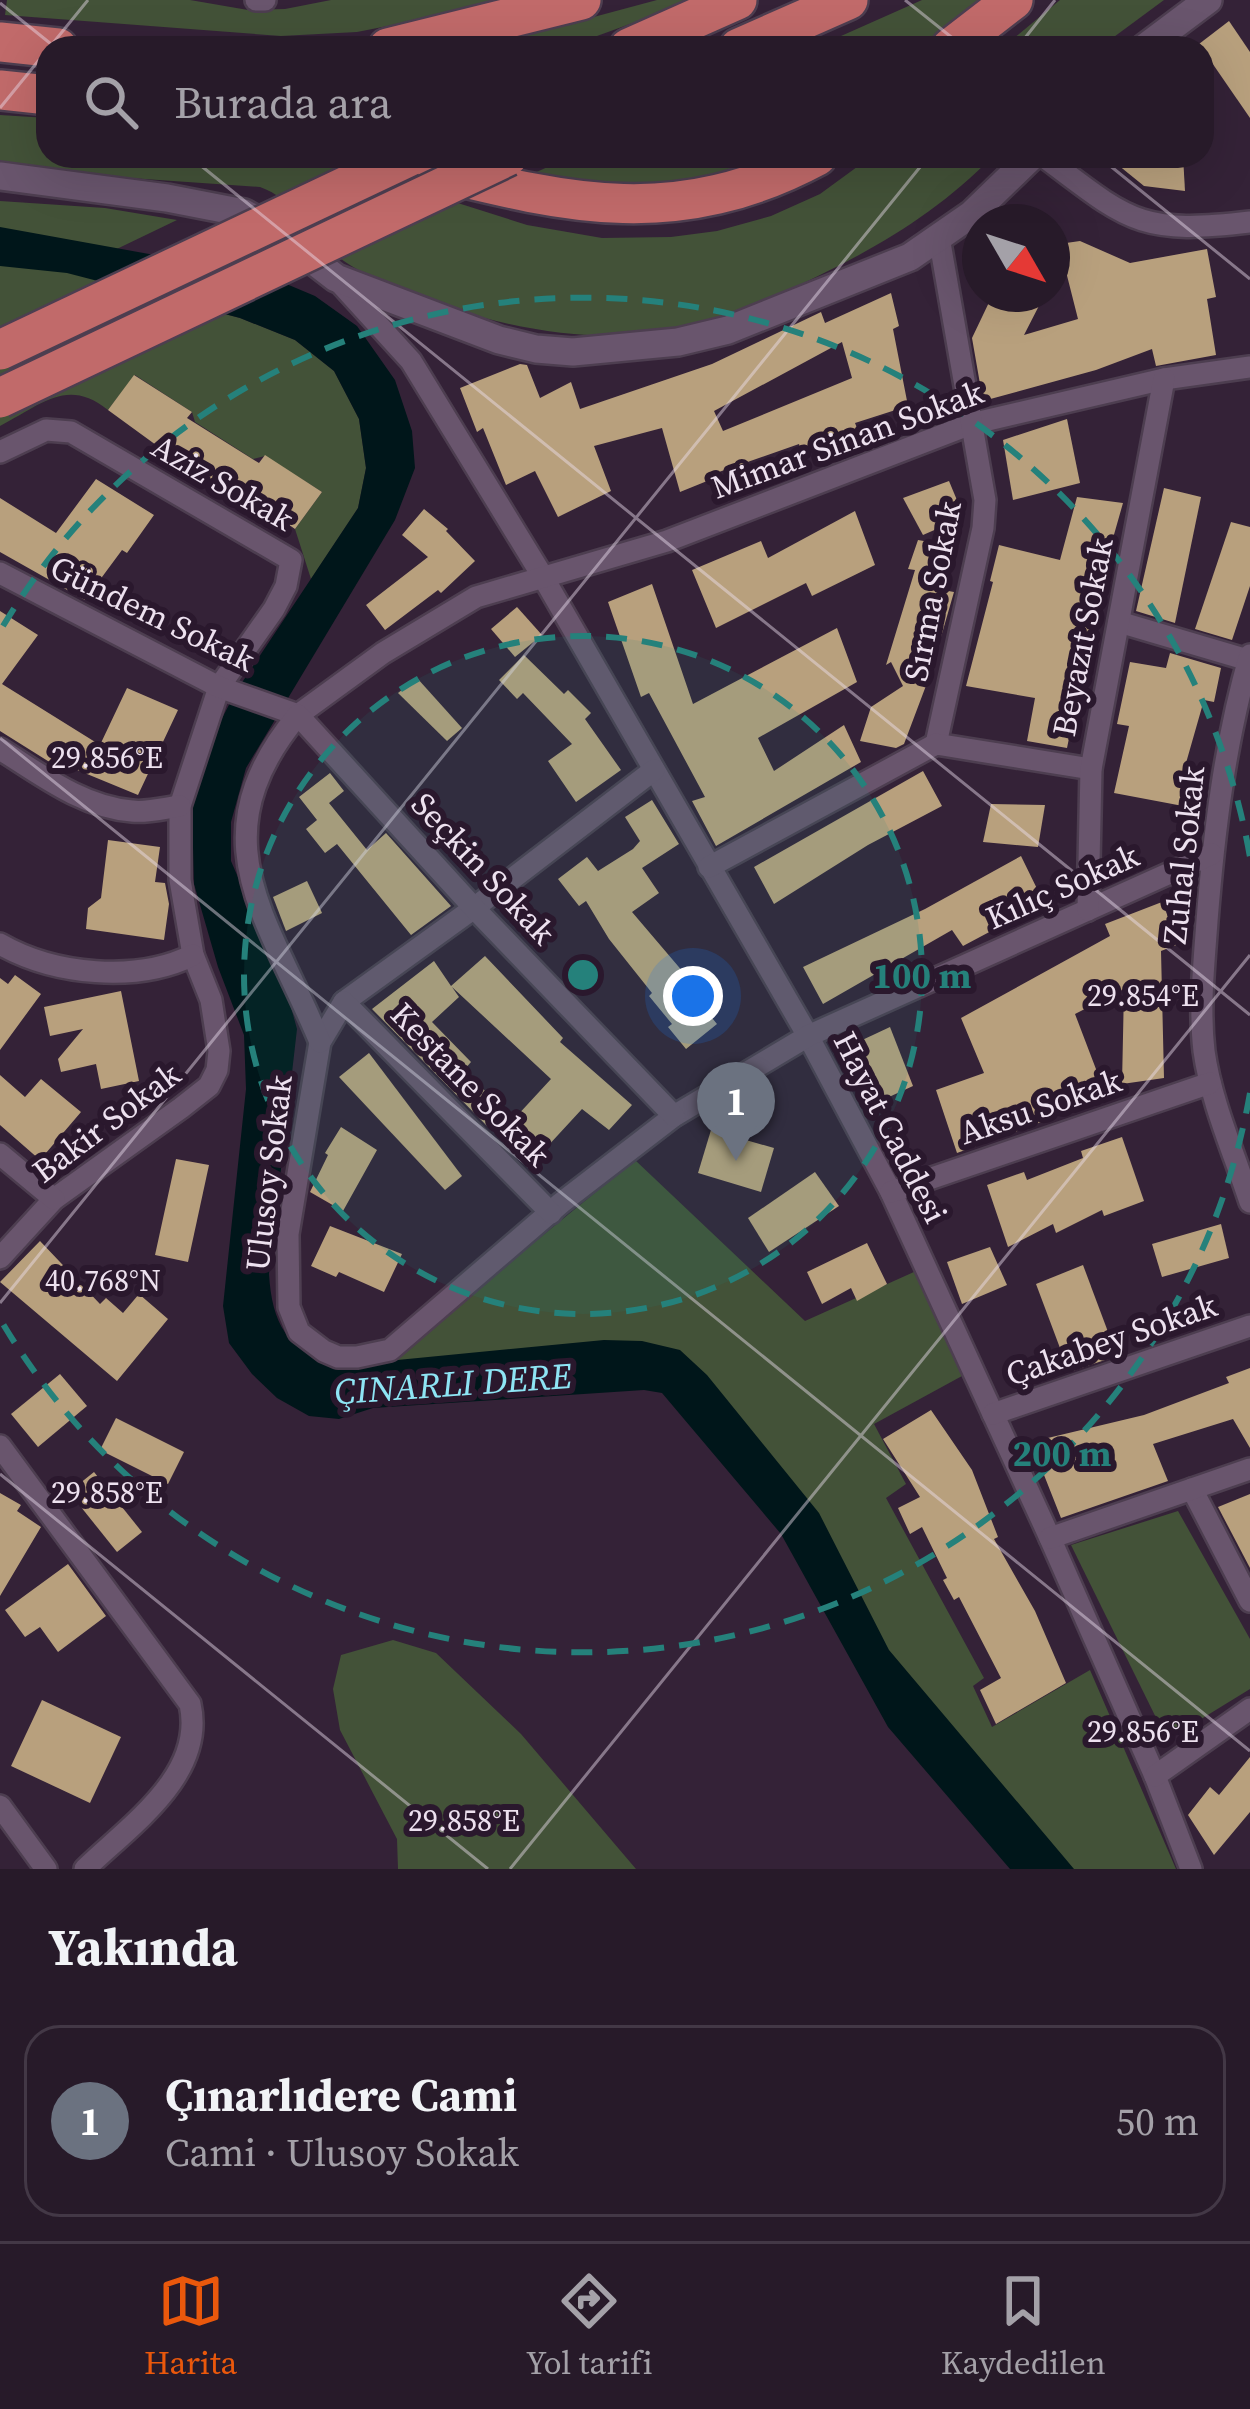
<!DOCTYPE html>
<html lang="tr">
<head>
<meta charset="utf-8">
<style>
  body { margin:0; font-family:"Source Serif 4",serif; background:#2f2331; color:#f1f3f6 }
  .compass { position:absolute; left:962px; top:204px; width:108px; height:108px; border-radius:50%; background:#271a29; box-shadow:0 12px 48px #0002; rotate:129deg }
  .you { position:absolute; left:693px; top:996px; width:42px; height:42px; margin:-30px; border:9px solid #fff; border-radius:50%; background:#1a73e8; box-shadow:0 0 0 18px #1a73e833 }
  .badge { display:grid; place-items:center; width:78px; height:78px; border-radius:50%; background:#ea580c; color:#fff; font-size:39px; font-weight:700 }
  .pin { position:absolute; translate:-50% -99px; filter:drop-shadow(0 3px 6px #0008) }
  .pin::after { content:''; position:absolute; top:63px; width:42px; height:36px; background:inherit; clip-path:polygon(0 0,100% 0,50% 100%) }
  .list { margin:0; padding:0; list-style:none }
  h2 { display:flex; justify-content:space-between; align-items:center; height:156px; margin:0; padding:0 48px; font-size:51px }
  h2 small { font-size:39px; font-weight:400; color:#a4a1a8 }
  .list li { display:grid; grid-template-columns:78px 1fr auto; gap:36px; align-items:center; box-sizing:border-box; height:192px; margin:0 24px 24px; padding:0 24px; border:3px solid #433846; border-radius:36px }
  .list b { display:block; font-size:45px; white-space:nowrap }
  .list p { margin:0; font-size:39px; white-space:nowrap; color:#a4a1a8 }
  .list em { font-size:39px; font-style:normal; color:#a4a1a8 }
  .icon { flex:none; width:66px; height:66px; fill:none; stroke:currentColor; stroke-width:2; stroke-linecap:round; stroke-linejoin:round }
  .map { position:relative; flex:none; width:1250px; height:1869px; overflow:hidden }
  .search { position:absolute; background:#271a29; box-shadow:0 12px 48px #0002; left:36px; right:36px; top:36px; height:132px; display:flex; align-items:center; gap:30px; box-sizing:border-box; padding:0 42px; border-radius:36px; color:#a4a1a8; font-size:45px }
  .sheet { height:372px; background:#271a29 }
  nav { display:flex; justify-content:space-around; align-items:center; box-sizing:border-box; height:168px; border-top:3px solid #433846; background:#271a29; font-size:33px; color:#a4a1a8 }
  nav a { display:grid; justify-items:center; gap:6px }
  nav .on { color:#ea580c }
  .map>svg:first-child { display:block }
  .green { fill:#435238 }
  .water { fill:#00161a }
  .building { fill:#b8a07d; fill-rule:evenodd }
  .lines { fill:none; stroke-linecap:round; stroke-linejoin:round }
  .minor-casing { stroke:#4d3e50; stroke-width:26 }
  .tertiary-casing { stroke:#4d3e50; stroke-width:32 }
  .motorway-casing { stroke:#4d3e50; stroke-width:44 }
  .minor { stroke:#69556d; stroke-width:21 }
  .tertiary { stroke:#69556d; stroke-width:27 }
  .motorway { stroke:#c16a6a; stroke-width:39 }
  .motorway-bridge-casing { stroke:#4d3e50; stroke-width:44; stroke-linecap:butt }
  .motorway-bridge { stroke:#c16a6a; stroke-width:39 }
  .ticks { fill:none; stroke:#ede1ef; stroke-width:3; stroke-opacity:0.45 }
  .ring { fill:none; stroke:#25817b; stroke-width:6; stroke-dasharray:21 15 }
  .labels { text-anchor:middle; stroke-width:12; stroke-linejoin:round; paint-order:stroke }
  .street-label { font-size:33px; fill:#ede1ef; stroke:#2a182d }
  .water-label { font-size:36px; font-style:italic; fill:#8ee5f4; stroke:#2a182d }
  .ticks-label { font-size:30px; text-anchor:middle; fill:#ede1ef; stroke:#2a182d; stroke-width:12; stroke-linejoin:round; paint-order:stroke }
  .centre { fill:#25817b; stroke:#2a182d; stroke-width:6 }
  .ring-label { font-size:36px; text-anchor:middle; font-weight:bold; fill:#25817b; stroke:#2a182d; stroke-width:12; stroke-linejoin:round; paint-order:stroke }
</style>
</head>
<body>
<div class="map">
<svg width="1250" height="1869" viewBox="0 0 1250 1869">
  <rect width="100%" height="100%" fill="#342237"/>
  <g class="green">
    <path d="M 7,0 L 190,0 L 248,10 L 285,9 L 331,0 L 520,0 L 357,32 L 281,36 L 5,15 Z"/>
    <path d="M 657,0 L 696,0 L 564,48 L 478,48 Z"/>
    <path d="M 922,0 L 980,0 L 926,48 L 814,48 Z"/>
    <path d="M 1060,0 L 1164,0 L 1099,48 L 1002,48 Z"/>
    <path d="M 0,115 L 48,118 L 48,156 L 309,156 L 527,225 L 602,238 L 671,237 L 717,231 L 771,216 L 820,194 L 872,156 L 993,156 C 942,208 886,243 820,275 C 791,289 760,307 729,318 C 618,355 494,330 389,285 C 374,279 355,269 341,259 C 312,238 295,199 260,187 L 0,169 Z"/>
    <path d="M 572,156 L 794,156 L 705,190 L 521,179 Z"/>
    <path d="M 0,201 L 105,208 L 177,220 L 69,272 L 240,318 L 295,340 L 334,371 L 359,419 L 366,468 L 358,508 L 311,579 L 295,529 L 322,492 L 265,456 L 253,459 L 195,422 L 192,412 L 135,375 L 108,410 C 67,377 41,405 0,426 Z"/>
    <path d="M 635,1160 L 805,1321 L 925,1267 L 973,1370 L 874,1424 L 906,1484 L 886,1498 L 984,1678 L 973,1686 L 992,1727 L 1090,1670 L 1176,1869 L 1050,1869 L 680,1386 L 344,1398 Z"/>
    <path d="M 1178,1511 L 1250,1639 L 1250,1689 L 1167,1740 L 1071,1545 Z"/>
    <path d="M 393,1640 L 436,1653 L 521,1734 L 636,1869 L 398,1869 L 397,1839 L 340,1730 L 333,1689 L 341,1655 Z"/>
  </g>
  <path class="water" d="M 0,227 L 265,275 L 315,296 L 357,326 L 395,380 L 412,431 L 415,468 L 395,520 L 246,768 L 231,822 L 231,861 L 286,989 L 297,1029 L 269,1274 C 272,1323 287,1351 336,1366 L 604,1340 L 642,1341 L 680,1350 L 707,1375 L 819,1513 L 889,1650 L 1074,1869 L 1010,1869 L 888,1727 L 781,1534 L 662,1393 L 644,1390 L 373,1408 L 339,1419 L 309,1416 L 277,1398 L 252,1374 L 229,1343 L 223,1306 L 246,1089 L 244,1035 L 218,967 L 194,884 L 192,809 L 213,736 L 235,693 L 358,508 L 366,468 L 359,419 L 334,371 L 295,340 L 240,318 L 67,273 L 0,266 Z"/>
  <g class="building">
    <path d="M 1229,21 L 1250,52 L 1250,118 L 1199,44 Z"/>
    <path d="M 1107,156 L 1183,156 L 1185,191 L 1144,186 Z"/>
    <path d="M 1080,241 L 1130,263 L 1207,249 L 1216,297 L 1207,299 L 1216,355 L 1156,366 L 1152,349 L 1096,370 L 983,401 L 972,338 L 993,294 L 1045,294 L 1024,335 L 1078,319 L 1059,244 Z"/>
    <path d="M 891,293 L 899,326 L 893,329 L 908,406 L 855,423 L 857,428 L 801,451 L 799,444 L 716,473 L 717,477 L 680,492 L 662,428 L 594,446 L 611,491 L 558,517 L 535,471 L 506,485 L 483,428 L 477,432 L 460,388 L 520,364 L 527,365 L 540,398 L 571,382 L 580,409 L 712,364 L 821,312 L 825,323 ZM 842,342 L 852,378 L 723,431 L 714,411 Z"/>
    <path d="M 134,375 L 192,412 L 187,418 L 259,463 L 265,455 L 322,492 L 295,529 L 233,486 L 226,496 L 108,410 Z"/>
    <path d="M 1067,419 L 1080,483 L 1013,500 L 1003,440 Z"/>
    <path d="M 96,479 L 154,515 L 127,553 L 122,550 L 85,600 L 0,552 L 0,498 L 56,533 Z"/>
    <path d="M 949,481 L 964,517 L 923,535 L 903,498 Z"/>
    <path d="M 1164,488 L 1201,497 L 1175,623 L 1136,611 Z"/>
    <path d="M 1077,497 L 1123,503 L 1088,626 L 1092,626 L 1067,748 L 1027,741 L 1035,698 L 966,686 L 993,582 L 990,581 L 999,545 L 1060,560 Z"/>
    <path d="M 424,509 L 448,529 L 446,531 L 475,561 L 441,593 L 438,590 L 385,630 L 366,605 L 428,557 L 402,535 Z"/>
    <path d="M 855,511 L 875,565 L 812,596 L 806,583 L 716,628 L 692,570 L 761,541 L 768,558 Z"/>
    <path d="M 1231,522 L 1250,527 L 1250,586 L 1232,640 L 1195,629 Z"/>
    <path d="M 918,540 L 958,547 L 943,590 L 954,592 L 930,675 L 904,744 L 896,748 L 860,741 L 871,707 L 903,686 L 891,662 L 886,665 L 915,570 L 908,569 Z"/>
    <path d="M 652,584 L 693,704 L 837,628 L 857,682 L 758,738 L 774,771 L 844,725 L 861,762 L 716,846 L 692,801 L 705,797 L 649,693 L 641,697 L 608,602 Z"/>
    <path d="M 517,607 L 542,635 L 515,657 L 491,629 Z"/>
    <path d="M 0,611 L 38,635 L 2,684 L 100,745 L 127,688 L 178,710 L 138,795 L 70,767 L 67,773 L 0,731 Z"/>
    <path d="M 1170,653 L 1221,668 L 1214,702 L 1204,700 L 1186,763 L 1193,764 L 1183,806 L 1114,793 L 1129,726 L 1117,724 L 1130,662 L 1166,668 Z"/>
    <path d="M 524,655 L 564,694 L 568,690 L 591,713 L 585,719 L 621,770 L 576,802 L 548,761 L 572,744 L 523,693 L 517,699 L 499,680 Z"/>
    <path d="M 417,678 L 462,728 L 447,741 L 398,693 Z"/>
    <path d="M 923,771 L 942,806 L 868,845 L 774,904 L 754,867 Z"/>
    <path d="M 330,773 L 344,791 L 329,803 L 367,850 L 386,833 L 451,906 L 411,935 L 337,844 L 325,853 L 306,829 L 317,820 L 299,797 Z"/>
    <path d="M 652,800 L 679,844 L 642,868 L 659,893 L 632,912 L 701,993 L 695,997 L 717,1024 L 686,1049 L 668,1027 L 672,1024 L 649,996 L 652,993 L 609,939 L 586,901 L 579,906 L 558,879 L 587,857 L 598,871 L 633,849 L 640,841 L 625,817 Z"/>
    <path d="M 991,804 L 1045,805 L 1038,847 L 983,842 Z"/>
    <path d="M 108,840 L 160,847 L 155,882 L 165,883 L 169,904 L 164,940 L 86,929 L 88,908 L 101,898 Z"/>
    <path d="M 1021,856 L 1044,903 L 963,946 L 952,930 L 823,1004 L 803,967 L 925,909 Z"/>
    <path d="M 307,881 L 322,913 L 286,931 L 273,897 Z"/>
    <path d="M 1162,902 L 1179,944 L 1161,951 L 1164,1078 L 1122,1084 L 1124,989 L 1075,1014 L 1107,1098 L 957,1153 L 936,1090 L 984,1073 L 961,1018 L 1110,936 L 1105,924 Z"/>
    <path d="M 485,956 L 563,1038 L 560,1042 L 632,1105 L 609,1130 L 582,1109 L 546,1148 L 515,1118 L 551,1079 L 452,987 L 459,997 L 432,1022 L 471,1062 L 464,1070 L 503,1109 L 488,1127 L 372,1009 L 434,961 L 451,986 Z"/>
    <path d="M 15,975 L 41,994 L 0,1050 L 0,978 L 8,984 Z"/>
    <path d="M 121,991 L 139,1081 L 101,1089 L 96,1064 L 61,1072 L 58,1059 L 83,1029 L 50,1036 L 44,1007 Z"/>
    <path d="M 890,1027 L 913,1086 L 867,1107 L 843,1049 Z"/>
    <path d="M 369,1053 L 462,1176 L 445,1190 L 339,1077 Z"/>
    <path d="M 0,1075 L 25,1097 L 41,1079 L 81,1112 L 40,1160 L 0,1125 Z"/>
    <path d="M 341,1127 L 377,1150 L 343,1211 L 310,1192 L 328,1155 L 325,1153 Z"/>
    <path d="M 711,1130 L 774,1148 L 761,1192 L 698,1173 Z"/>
    <path d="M 1122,1137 L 1144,1201 L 1104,1216 L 1102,1210 L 1056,1233 L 1053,1224 L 1008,1247 L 987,1185 L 1024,1172 L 1027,1180 L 1083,1158 L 1081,1151 Z"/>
    <path d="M 176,1159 L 209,1165 L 188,1262 L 155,1255 Z"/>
    <path d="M 815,1172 L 839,1206 L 769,1252 L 748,1218 Z"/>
    <path d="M 1221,1224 L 1229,1258 L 1162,1277 L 1152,1244 Z"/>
    <path d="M 330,1226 L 402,1254 L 384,1292 L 339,1272 L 336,1277 L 311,1266 Z"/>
    <path d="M 40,1241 L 100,1304 L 106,1298 L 123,1313 L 139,1294 L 168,1319 L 117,1381 L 0,1282 Z"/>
    <path d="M 867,1243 L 887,1284 L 857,1301 L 851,1288 L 822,1304 L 807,1272 Z"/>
    <path d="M 990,1247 L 1007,1285 L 962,1304 L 947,1262 Z"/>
    <path d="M 1083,1265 L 1117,1356 L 1069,1372 L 1036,1284 Z"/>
    <path d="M 1250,1368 L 1250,1448 L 1233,1419 L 1153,1444 L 1168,1481 L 1061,1518 L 1031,1442 L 1144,1415 L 1229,1383 L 1226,1377 Z"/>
    <path d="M 60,1374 L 87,1406 L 38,1447 L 11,1414 Z"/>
    <path d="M 931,1410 L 972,1470 L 998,1537 L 994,1539 L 1035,1611 L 1066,1683 L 996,1724 L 980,1690 L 1001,1678 L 959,1597 L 954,1600 L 943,1580 L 947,1578 L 922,1527 L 910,1534 L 898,1508 L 920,1497 L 883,1439 Z"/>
    <path d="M 116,1418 L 184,1452 L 168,1484 L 100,1450 Z"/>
    <path d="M 94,1472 L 142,1532 L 117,1552 L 69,1492 Z"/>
    <path d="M 0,1493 L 21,1505 L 17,1511 L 41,1527 L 0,1596 Z"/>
    <path d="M 1250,1494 L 1250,1568 L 1218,1507 Z"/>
    <path d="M 68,1564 L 106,1616 L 58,1652 L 40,1627 L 25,1637 L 5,1610 Z"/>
    <path d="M 42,1700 L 121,1737 L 90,1803 L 11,1766 Z"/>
    <path d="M 1250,1757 L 1250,1812 L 1214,1855 L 1188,1815 L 1210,1787 L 1219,1795 Z"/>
  </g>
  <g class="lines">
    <g class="minor-casing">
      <g id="minor">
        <path d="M 256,0 L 265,0"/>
        <path d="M 1043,156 C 1129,221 1139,235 1250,222"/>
        <path d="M 340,283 L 411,361 L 543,577 L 808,1036 L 891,1192 L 1050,1538 L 1155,1776 L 1191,1869"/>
        <path d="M 0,452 L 46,430 L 71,432 L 291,560 L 286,586 L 274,609 L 219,687 L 180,806 L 180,880 L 193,955 L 211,1000 L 219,1051 L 217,1070 L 209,1086 L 181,1108 L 54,1199 L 0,1258"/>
        <path d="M 0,573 L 219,687 L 298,715 L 383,653 L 476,597 L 667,541 L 971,424 L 1164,379 L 1250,367"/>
        <path d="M 1119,622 L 1248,660"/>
        <path d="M 1250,655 C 1225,741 1214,832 1207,921 C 1204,964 1199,1008 1204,1051 C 1211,1102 1234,1153 1250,1202"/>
        <path d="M 936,744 L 983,528 L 985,500 L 939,237"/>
        <path d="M 0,749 C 40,774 82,807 132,811 C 147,813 165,808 180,806"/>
        <path d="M 654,770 L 474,908 L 344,1002 L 320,1042 L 288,1234 L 289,1307 L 299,1332 L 324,1351 L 338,1357 L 357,1357 L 390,1350 L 561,1203 L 674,1116 L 808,1036 L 1212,854"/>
        <path d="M 709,867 L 936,744 L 1091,769"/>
        <path d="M 1088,910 L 1091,769 L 1164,379"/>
        <path d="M 0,944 C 54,975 137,983 193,955"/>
        <path d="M 344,1002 L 551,1213"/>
        <path d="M 320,1042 C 269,918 195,839 298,715 L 474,908 L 674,1116"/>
        <path d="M 0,1154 L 54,1199"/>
        <path d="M 891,1192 L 1210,1083"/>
        <path d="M 993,1414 L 1250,1326"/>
        <path d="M 0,1446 L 190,1704 C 206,1775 129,1826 85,1869"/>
        <path d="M 1192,1489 L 1250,1601"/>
        <path d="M 1050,1538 L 1250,1469"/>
        <path d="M 1155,1776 L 1250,1709"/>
        <path d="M 0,1806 L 46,1869"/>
      </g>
    </g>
    <g class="tertiary-casing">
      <g id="tertiary">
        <path d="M 1144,48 L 1208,0"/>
        <path d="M 0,176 L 167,198 L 244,213 L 271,228 L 336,278 L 499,340 L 536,349 L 573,352 L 678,342 L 728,330 L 910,257 L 972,214 L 1032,156"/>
      </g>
    </g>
    <g class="motorway-casing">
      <g id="motorway">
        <path d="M 0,42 L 58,48"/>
        <path d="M 388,48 L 581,0"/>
        <path d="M 629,48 L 737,0"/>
        <path d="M 739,48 L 848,0"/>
        <path d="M 951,48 L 1013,0"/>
        <path d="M 0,90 L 48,95"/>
        <path d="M 374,156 C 538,194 658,241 817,156"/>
      </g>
    </g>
    <use href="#minor" class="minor"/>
    <use href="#tertiary" class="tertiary"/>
    <use href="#motorway" class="motorway"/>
    <g class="motorway-bridge-casing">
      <g id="motorway-bridge">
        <path d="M 0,350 L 410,156"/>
        <path d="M 0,398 L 508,156"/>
      </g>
    </g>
    <use href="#motorway-bridge" class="motorway-bridge"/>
  </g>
  <path class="ticks" d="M 905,0 L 965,48M 0,3 L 56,48M 49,48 L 88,0M 1017,48 L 1055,0M 0,108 L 48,49M 189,156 L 1250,1015M 1098,156 L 1250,279M 0,738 L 1250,1751M 0,1303 L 929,156M 0,1474 L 488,1869M 510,1869 L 1250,955"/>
  <circle cx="583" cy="975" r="339" fill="#25817b" fill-opacity=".12"/>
  <g class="ring">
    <circle cx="583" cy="975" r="339"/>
    <path d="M1250 1093A677 677 0 0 1 3 1324M3 626A677 677 0 0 1 1250 857"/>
  </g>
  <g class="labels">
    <g class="street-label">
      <text transform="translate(847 439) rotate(-20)" y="12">Mimar Sinan Sokak</text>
      <text transform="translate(223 482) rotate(30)" y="12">Aziz Sokak</text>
      <text transform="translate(932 591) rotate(-79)" y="12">Sırma Sokak</text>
      <text transform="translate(153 613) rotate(26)" y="12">Gündem Sokak</text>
      <text transform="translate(1082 637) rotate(-79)" y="12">Beyazıt Sokak</text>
      <text transform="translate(1183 855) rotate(-84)" y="12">Zuhal Sokak</text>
      <text transform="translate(484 868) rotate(47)" y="12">Seçkin Sokak</text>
      <text transform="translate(1062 886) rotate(-24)" y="12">Kılıç Sokak</text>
      <text transform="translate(471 1084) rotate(46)" y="12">Kestane Sokak</text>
      <text transform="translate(1040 1106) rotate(-19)" y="12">Aksu Sokak</text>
      <text transform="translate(106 1122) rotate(-37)" y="12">Bakir Sokak</text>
      <text transform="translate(891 1127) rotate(63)" y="12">Hayat Caddesi</text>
      <text transform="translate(268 1173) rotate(-83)" y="12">Ulusoy Sokak</text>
      <text transform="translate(1111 1339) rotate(-19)" y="12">Çakabey Sokak</text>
    </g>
    <g class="water-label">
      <text transform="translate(453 1383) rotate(-4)" y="13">ÇINARLI DERE</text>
    </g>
  </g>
  <g class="ticks-label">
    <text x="107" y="768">29.856°E</text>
    <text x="1143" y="1006">29.854°E</text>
    <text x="103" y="1291">40.768°N</text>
    <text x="107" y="1503">29.858°E</text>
    <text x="1143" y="1742">29.856°E</text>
    <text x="464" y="1831">29.858°E</text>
  </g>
  <circle cx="583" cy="975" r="18" class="centre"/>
  <g class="ring-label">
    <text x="922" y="988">100 m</text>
    <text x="1062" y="1466">200 m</text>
  </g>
</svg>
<svg class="compass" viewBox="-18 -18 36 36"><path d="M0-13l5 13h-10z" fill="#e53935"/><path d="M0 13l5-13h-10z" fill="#a4a1a8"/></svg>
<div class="you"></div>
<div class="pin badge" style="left:736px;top:1161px;background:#6b7280">1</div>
<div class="search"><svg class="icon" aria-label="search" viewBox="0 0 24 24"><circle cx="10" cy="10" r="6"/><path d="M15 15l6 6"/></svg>Burada ara</div>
</div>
<section class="sheet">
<h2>Yakında<small></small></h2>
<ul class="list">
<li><span class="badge" style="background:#6b7280">1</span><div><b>Çınarlıdere Cami</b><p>Cami · Ulusoy Sokak</p></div><em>50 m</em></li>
</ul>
</section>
<nav>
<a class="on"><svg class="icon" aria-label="map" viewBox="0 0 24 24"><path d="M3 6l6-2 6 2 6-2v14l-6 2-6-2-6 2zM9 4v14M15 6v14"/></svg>Harita</a>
<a><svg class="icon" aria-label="directions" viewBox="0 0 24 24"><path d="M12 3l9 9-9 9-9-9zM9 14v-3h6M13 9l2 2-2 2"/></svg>Yol tarifi</a>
<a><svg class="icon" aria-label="saved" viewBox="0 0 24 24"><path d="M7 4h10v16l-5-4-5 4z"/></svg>Kaydedilen</a>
</nav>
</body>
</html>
